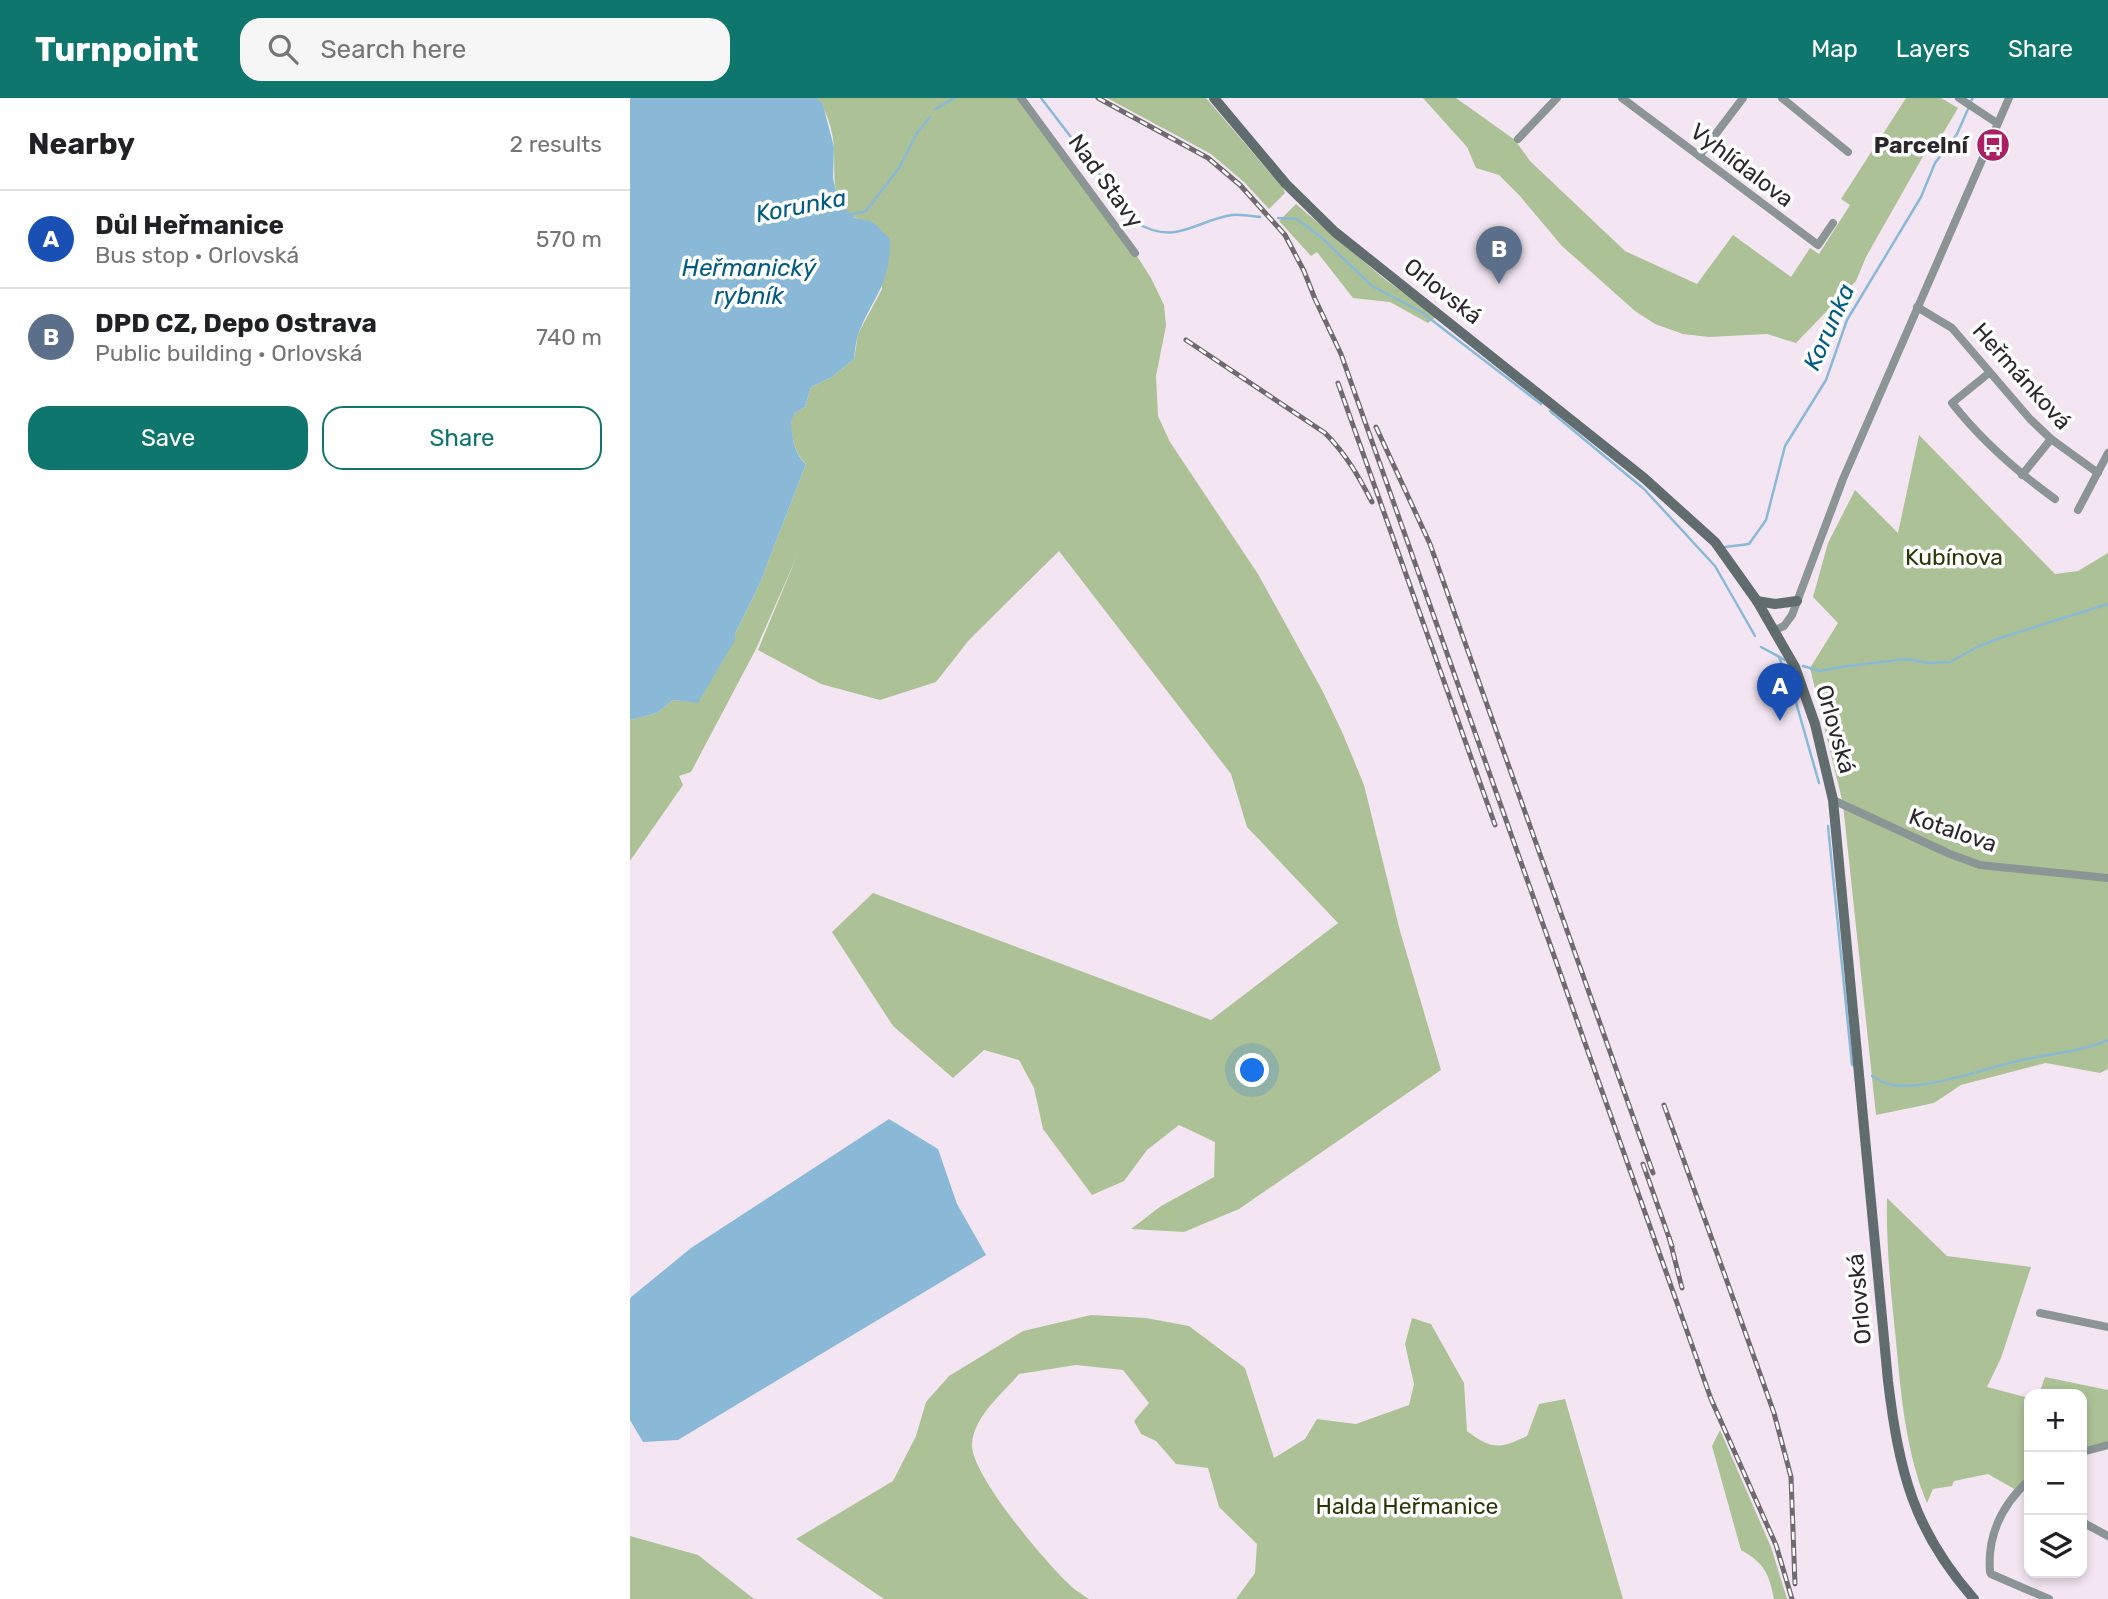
<!DOCTYPE html>
<html lang="en">
<head>
<meta charset="utf-8">
<style>
  body { margin:0; font-family:Rubik,sans-serif; background:#f6f6f6; color:#202124 }
  .controls { position:absolute; right:21px; bottom:21px; display:grid; overflow:hidden; border-radius:14px; box-shadow:0 4px 10px #0003 }
  .controls button { width:63px; height:63px; display:grid; place-items:center; padding:0; border:0; border-bottom:2px solid #e0e0e0; background:#fff; color:#202124; font:35px sans-serif }
  .you { position:absolute; left:623px; top:973px; width:24px; height:24px; margin:-18px; border:5px solid #fff; border-radius:50%; background:#1a73e8; box-shadow:0 0 0 10px #1a73e833 }
  .badge { display:grid; place-items:center; width:46px; height:46px; border-radius:50%; background:#0f766e; color:#fff; font-size:23px; font-weight:700 }
  .pin { position:absolute; translate:-50% -58px; filter:drop-shadow(0 2px 4px #0008) }
  .pin::after { content:''; position:absolute; top:37px; width:24px; height:21px; background:inherit; clip-path:polygon(0 0,100% 0,50% 100%) }
  .list { margin:0; padding:0; list-style:none }
  h2 { display:flex; justify-content:space-between; align-items:center; height:91px; margin:0; padding:0 28px; font-size:30px }
  h2 small { font-size:23px; font-weight:400; color:#757577 }
  .list li { display:grid; grid-template-columns:46px 1fr auto; gap:21px; align-items:center; box-sizing:border-box; height:98px; padding:0 28px; border-top:2px solid #e0e0e0 }
  .list b { display:block; font-size:26px; white-space:nowrap }
  .list p { margin:0; font-size:23px; white-space:nowrap; color:#757577 }
  .list em { font-size:23px; font-style:normal; color:#757577 }
  .actions { display:flex; gap:14px; padding:21px 28px }
  .actions a { flex:1; padding:16px 0; border:2px solid #0f766e; border-radius:21px; text-align:center; font-size:24px; color:#0f766e }
  .actions .main { background:#0f766e; color:#fff }
  .icon { flex:none; width:38px; height:38px; fill:none; stroke:currentColor; stroke-width:2; stroke-linecap:round; stroke-linejoin:round }
  .map { position:relative; flex:none; width:1478px; height:1501px; overflow:hidden }
  header { display:flex; align-items:center; gap:42px; box-sizing:border-box; height:98px; padding:0 35px; background:#0f766e; color:#fff }
  header strong { font-size:33px }
  nav { display:flex; gap:38px; margin-inline-start:auto; font-size:24px }
  .search { width:490px; height:63px; background:#f6f6f6; display:flex; align-items:center; gap:18px; box-sizing:border-box; padding:0 24px; border-radius:21px; color:#757577; font-size:26px }
  main { display:flex }
  aside { flex:1; background:#fff }
  .map>svg:first-child { display:block }
  .green { fill:#adc197 }
  .water { fill:#8ab9d7 }
  .lines { fill:none; stroke-linecap:round; stroke-linejoin:round }
  .stream { stroke:#8ab9d7; stroke-width:2.5 }
  .minor { stroke:#8c9595; stroke-width:8 }
  .secondary { stroke:#606c6d; stroke-width:10 }
  .rail-casing { stroke:#70696f; stroke-width:5 }
  .rail { stroke:#fff; stroke-width:2.5; stroke-dasharray:8; stroke-linecap:butt }
  .labels { text-anchor:middle; stroke-width:7; stroke-linejoin:round; paint-order:stroke }
  .poi-label { font-size:23px; font-weight:bold; fill:#2c272b; stroke:#fff; text-anchor:end }
  .street-label { font-size:23px; fill:#2c272b; stroke:#fff }
  .park-label { font-size:23px; fill:#263906; stroke:#fff }
  .water-label { font-size:24px; font-style:italic; fill:#025b82; stroke:#fff }
</style>
</head>
<body>
<header>
<strong>Turnpoint</strong>
<div class="search"><svg class="icon" aria-label="search" viewBox="0 0 24 24"><circle cx="10" cy="10" r="6"/><path d="M15 15l6 6"/></svg>Search here</div>
<nav><a>Map</a><a>Layers</a><a>Share</a></nav>
</header>
<main>
<aside>
<h2>Nearby<small>2 results</small></h2>
<ul class="list">
<li><span class="badge" style="background:#1a4fb4">A</span><div><b>Důl Heřmanice</b><p>Bus stop · Orlovská</p></div><em>570 m</em></li>
<li><span class="badge" style="background:#5c6f8a">B</span><div><b>DPD CZ, Depo Ostrava</b><p>Public building · Orlovská</p></div><em>740 m</em></li>
</ul>
<div class="actions"><a class="main">Save</a><a>Share</a></div>
</aside>
<div class="map">
<svg width="1478" height="1501" viewBox="0 0 1478 1501">
  <rect width="100%" height="100%" fill="#f3e6f2"/>
  <g class="green">
    <path d="M 187,0 L 391,0 L 505,155 L 521,180 L 534,207 L 536,228 L 526,278 L 528,318 L 540,344 L 628,476 L 692,592 L 713,636 L 734,687 L 770,833 L 811,972 L 609,1111 L 554,1134 L 501,1131 L 531,1108 L 584,1079 L 585,1044 L 549,1027 L 517,1052 L 494,1083 L 462,1097 L 413,1031 L 404,990 L 389,962 L 354,952 L 323,980 L 263,928 L 202,834 L 243,795 L 581,922 L 708,825 L 617,729 L 601,676 L 429,453 L 339,542 L 306,584 L 250,602 L 191,586 L 128,552 L 167,458 L 126,551 L 61,674 L 49,678 L 53,687 L 0,763 L 0,622 L 27,615 L 43,602 L 64,604 L 105,536 L 130,485 L 176,366 C 164,355 162,338 160,323 L 165,315 L 175,309 L 181,289 L 202,279 L 224,261 L 228,236 L 252,191 L 243,124 C 238,123 231,123 226,120 C 200,109 205,75 204,52 C 204,36 197,12 187,0 Z"/>
    <path d="M 477,0 L 576,0 L 653,90 L 655,95 L 639,111 L 614,84 L 581,56 Z"/>
    <path d="M 793,0 L 826,0 L 885,42 L 900,63 L 995,153 L 1067,186 L 1103,137 L 1161,179 L 1180,150 L 1189,156 L 1220,107 L 1211,101 L 1276,0 L 1311,0 L 1328,10 L 1309,42 L 1304,39 L 1236,159 L 1226,183 L 1166,245 L 1137,236 L 1079,239 L 1053,236 L 1025,226 L 1005,213 L 932,148 L 889,97 L 869,77 L 846,70 L 837,49 Z"/>
    <path d="M 666,106 L 752,179 L 806,219 L 798,225 L 760,204 L 723,200 L 687,154 L 681,158 L 649,123 Z"/>
    <path d="M 1289,337 L 1425,476 L 1448,473 L 1478,455 L 1478,971 L 1470,975 L 1416,965 L 1331,987 L 1304,1005 L 1246,1017 L 1213,706 L 1180,570 L 1208,525 L 1183,499 L 1198,445 L 1225,392 L 1268,435 Z"/>
    <path d="M 1257,1100 L 1317,1158 L 1401,1169 L 1371,1260 L 1357,1289 L 1399,1300 L 1399,1378 L 1386,1392 L 1358,1376 L 1324,1383 L 1322,1388 L 1303,1391 L 1297,1405 C 1276,1355 1271,1297 1266,1243 C 1261,1195 1256,1148 1257,1100 Z"/>
    <path d="M 461,1217 L 516,1220 L 559,1228 L 615,1270 L 644,1360 L 675,1341 L 687,1321 L 726,1326 L 779,1307 L 784,1286 L 775,1246 L 782,1220 L 801,1226 L 834,1285 L 837,1333 C 862,1352 869,1351 897,1338 L 909,1306 L 935,1301 L 993,1501 L 606,1501 L 625,1475 L 627,1446 L 589,1409 L 578,1370 L 546,1366 L 526,1343 L 511,1336 L 504,1323 L 519,1305 L 493,1272 L 446,1267 L 389,1276 C 372,1296 344,1318 342,1346 C 340,1375 415,1464 438,1485 C 444,1492 452,1496 459,1501 L 254,1501 L 166,1441 L 263,1383 L 286,1338 L 296,1304 L 319,1278 L 393,1233 Z"/>
    <path d="M 1415,1279 L 1478,1292 L 1478,1344 L 1452,1351 L 1452,1296 L 1409,1296 Z"/>
    <path d="M 1090,1332 L 1141,1449 L 1157,1501 L 1144,1501 C 1139,1475 1134,1465 1111,1452 L 1082,1348 Z"/>
    <path d="M 0,1438 L 68,1457 L 124,1501 L 0,1501 Z"/>
  </g>
  <g class="water">
    <path d="M 0,0 L 187,0 L 193,7 L 204,49 L 203,80 L 209,105 L 225,120 L 243,124 L 260,141 C 261,186 244,197 229,234 C 226,242 225,253 224,261 L 202,279 L 181,289 L 175,309 L 165,315 L 161,323 C 162,338 164,356 176,366 L 130,485 L 105,536 L 105,542 L 68,605 L 43,602 L 27,615 L 0,622 Z"/>
    <path d="M 259,1021 L 308,1051 L 327,1106 L 356,1157 L 48,1342 L 13,1344 L 0,1322 L 0,1200 L 61,1150 Z"/>
  </g>
  <g class="lines">
    <g class="stream">
      <path d="M 411,0 L 507,125 C 546,148 564,123 602,117 C 611,116 622,118 630,119"/>
      <path d="M 1341,3 L 1343,0"/>
      <path d="M 305,11 L 325,0"/>
      <path d="M 218,117 L 236,113 L 269,70 L 287,35 L 300,19"/>
      <path d="M 648,120 L 667,121 L 692,140 L 742,188 L 790,213 L 911,306"/>
      <path d="M 920,313 L 1014,391 L 1085,468 L 1125,538"/>
      <path d="M 1095,449 L 1119,446 L 1136,422 L 1155,348 L 1196,282 L 1217,222 L 1291,99 L 1305,65 L 1327,36 L 1338,11"/>
      <path d="M 1131,549 L 1155,562"/>
      <path d="M 1149,559 L 1163,594 L 1189,685"/>
      <path d="M 1173,568 L 1190,573 L 1211,569 L 1277,561 L 1299,565 L 1320,564 L 1347,549 L 1370,540 L 1478,506"/>
      <path d="M 1198,728 L 1222,967"/>
      <path d="M 1242,978 C 1256,988 1271,989 1288,987 C 1319,984 1357,970 1388,963 C 1419,955 1449,955 1478,942"/>
    </g>
    <g class="minor">
      <path d="M 391,0 L 505,155"/>
      <path d="M 992,0 L 1188,147 L 1203,125"/>
      <path d="M 1152,0 L 1218,54"/>
      <path d="M 1329,0 L 1367,25"/>
      <path d="M 888,41 L 927,0"/>
      <path d="M 1069,58 L 1113,0"/>
      <path d="M 1287,209 L 1322,230 L 1400,321 L 1421,341 L 1468,375"/>
      <path d="M 1359,275 L 1322,305 C 1352,343 1386,373 1425,401"/>
      <path d="M 1392,377 L 1421,341"/>
      <path d="M 1448,412 L 1478,355"/>
      <path d="M 1145,532 L 1154,528 L 1162,517 L 1213,381 L 1379,0"/>
      <path d="M 1203,702 L 1320,756 L 1350,767 L 1478,780"/>
      <path d="M 1410,1215 L 1478,1229"/>
      <path d="M 1452,1354 L 1478,1347"/>
      <path d="M 1399,1382 C 1373,1406 1357,1437 1360,1474 L 1361,1476 L 1419,1501"/>
      <path d="M 1452,1424 L 1478,1438"/>
    </g>
    <g class="secondary">
      <path d="M 584,0 L 656,86 L 705,134 L 1014,380 L 1085,444 L 1127,503 L 1165,569 L 1185,626 L 1203,702 L 1258,1283 C 1269,1373 1283,1432 1344,1501"/>
      <path d="M 1127,503 L 1145,506 L 1167,503"/>
    </g>
    <g class="rail-casing">
      <g id="rail">
        <path d="M 468,0 L 578,60 L 610,87 L 655,137 L 674,173 L 685,201 L 711,256 L 1081,1301 L 1146,1447 L 1162,1501"/>
        <path d="M 556,242 L 695,335 C 716,356 729,379 742,404"/>
        <path d="M 708,285 L 865,727"/>
        <path d="M 746,329 L 800,446 L 1023,1075"/>
        <path d="M 1034,1007 L 1144,1315 L 1161,1379 L 1165,1486"/>
        <path d="M 1013,1066 L 1042,1148"/>
        <path d="M 1039,1139 L 1052,1190"/>
      </g>
    </g>
    <use href="#rail" class="rail"/>
  </g>
  <defs>
    <g id="bus-disc" transform="scale(1.75)"><circle r="9.5" fill="#aa2063" stroke="#fff"/><path d="M-5-6H5V4H4V6H2V4H-2V6H-4V4H-5ZM-3.5-4V0h7V-4ZM-3.5 1.2v1.5H-2V1.2ZM2 1.2v1.5H3.5V1.2Z" fill="#fff"/></g>
  </defs>
  <g fill-rule="evenodd">
    <use href="#bus-disc" x="1363" y="47"/>
  </g>
  <g class="labels">
    <g class="poi-label">
      <text x="1338" y="55">Parcelní</text>
    </g>
    <g class="street-label">
      <text transform="translate(1112 67) rotate(37)" y="8">Vyhlídalova</text>
      <text transform="translate(476 83) rotate(54)" y="8">Nad Stavy</text>
      <text transform="translate(813 193) rotate(38)" y="8">Orlovská</text>
      <text transform="translate(1392 278) rotate(48)" y="8">Heřmánková</text>
      <text transform="translate(1206 631) rotate(74)" y="8">Orlovská</text>
      <text transform="translate(1323 732) rotate(19)" y="8">Kotalova</text>
      <text transform="translate(1229 1201) rotate(-95)" y="8">Orlovská</text>
    </g>
    <g class="park-label">
      <text x="1324" y="467">Kubínova</text>
      <text x="777" y="1416">Halda Heřmanice</text>
    </g>
    <g class="water-label">
      <text transform="translate(171 108) rotate(-11)" y="8">Korunka</text>
      <text x="119" y="178">Heřmanický<tspan x="119" dy="28">rybník</tspan></text>
      <text transform="translate(1199 229) rotate(-66)" y="8">Korunka</text>
    </g>
  </g>
</svg>
<div class="controls">
<button>+</button>
<button>−</button>
<button><svg class="icon" aria-label="layers" viewBox="0 0 24 24"><path d="M12 4l9 5-9 5-9-5zM3 14l9 5 9-5"/></svg></button>
</div>
<div class="you"></div>
<div class="pin badge" style="left:1150px;top:623px;background:#1a4fb4">A</div>
<div class="pin badge" style="left:869px;top:186px;background:#5c6f8a">B</div>
</div>
</main>
</body>
</html>
